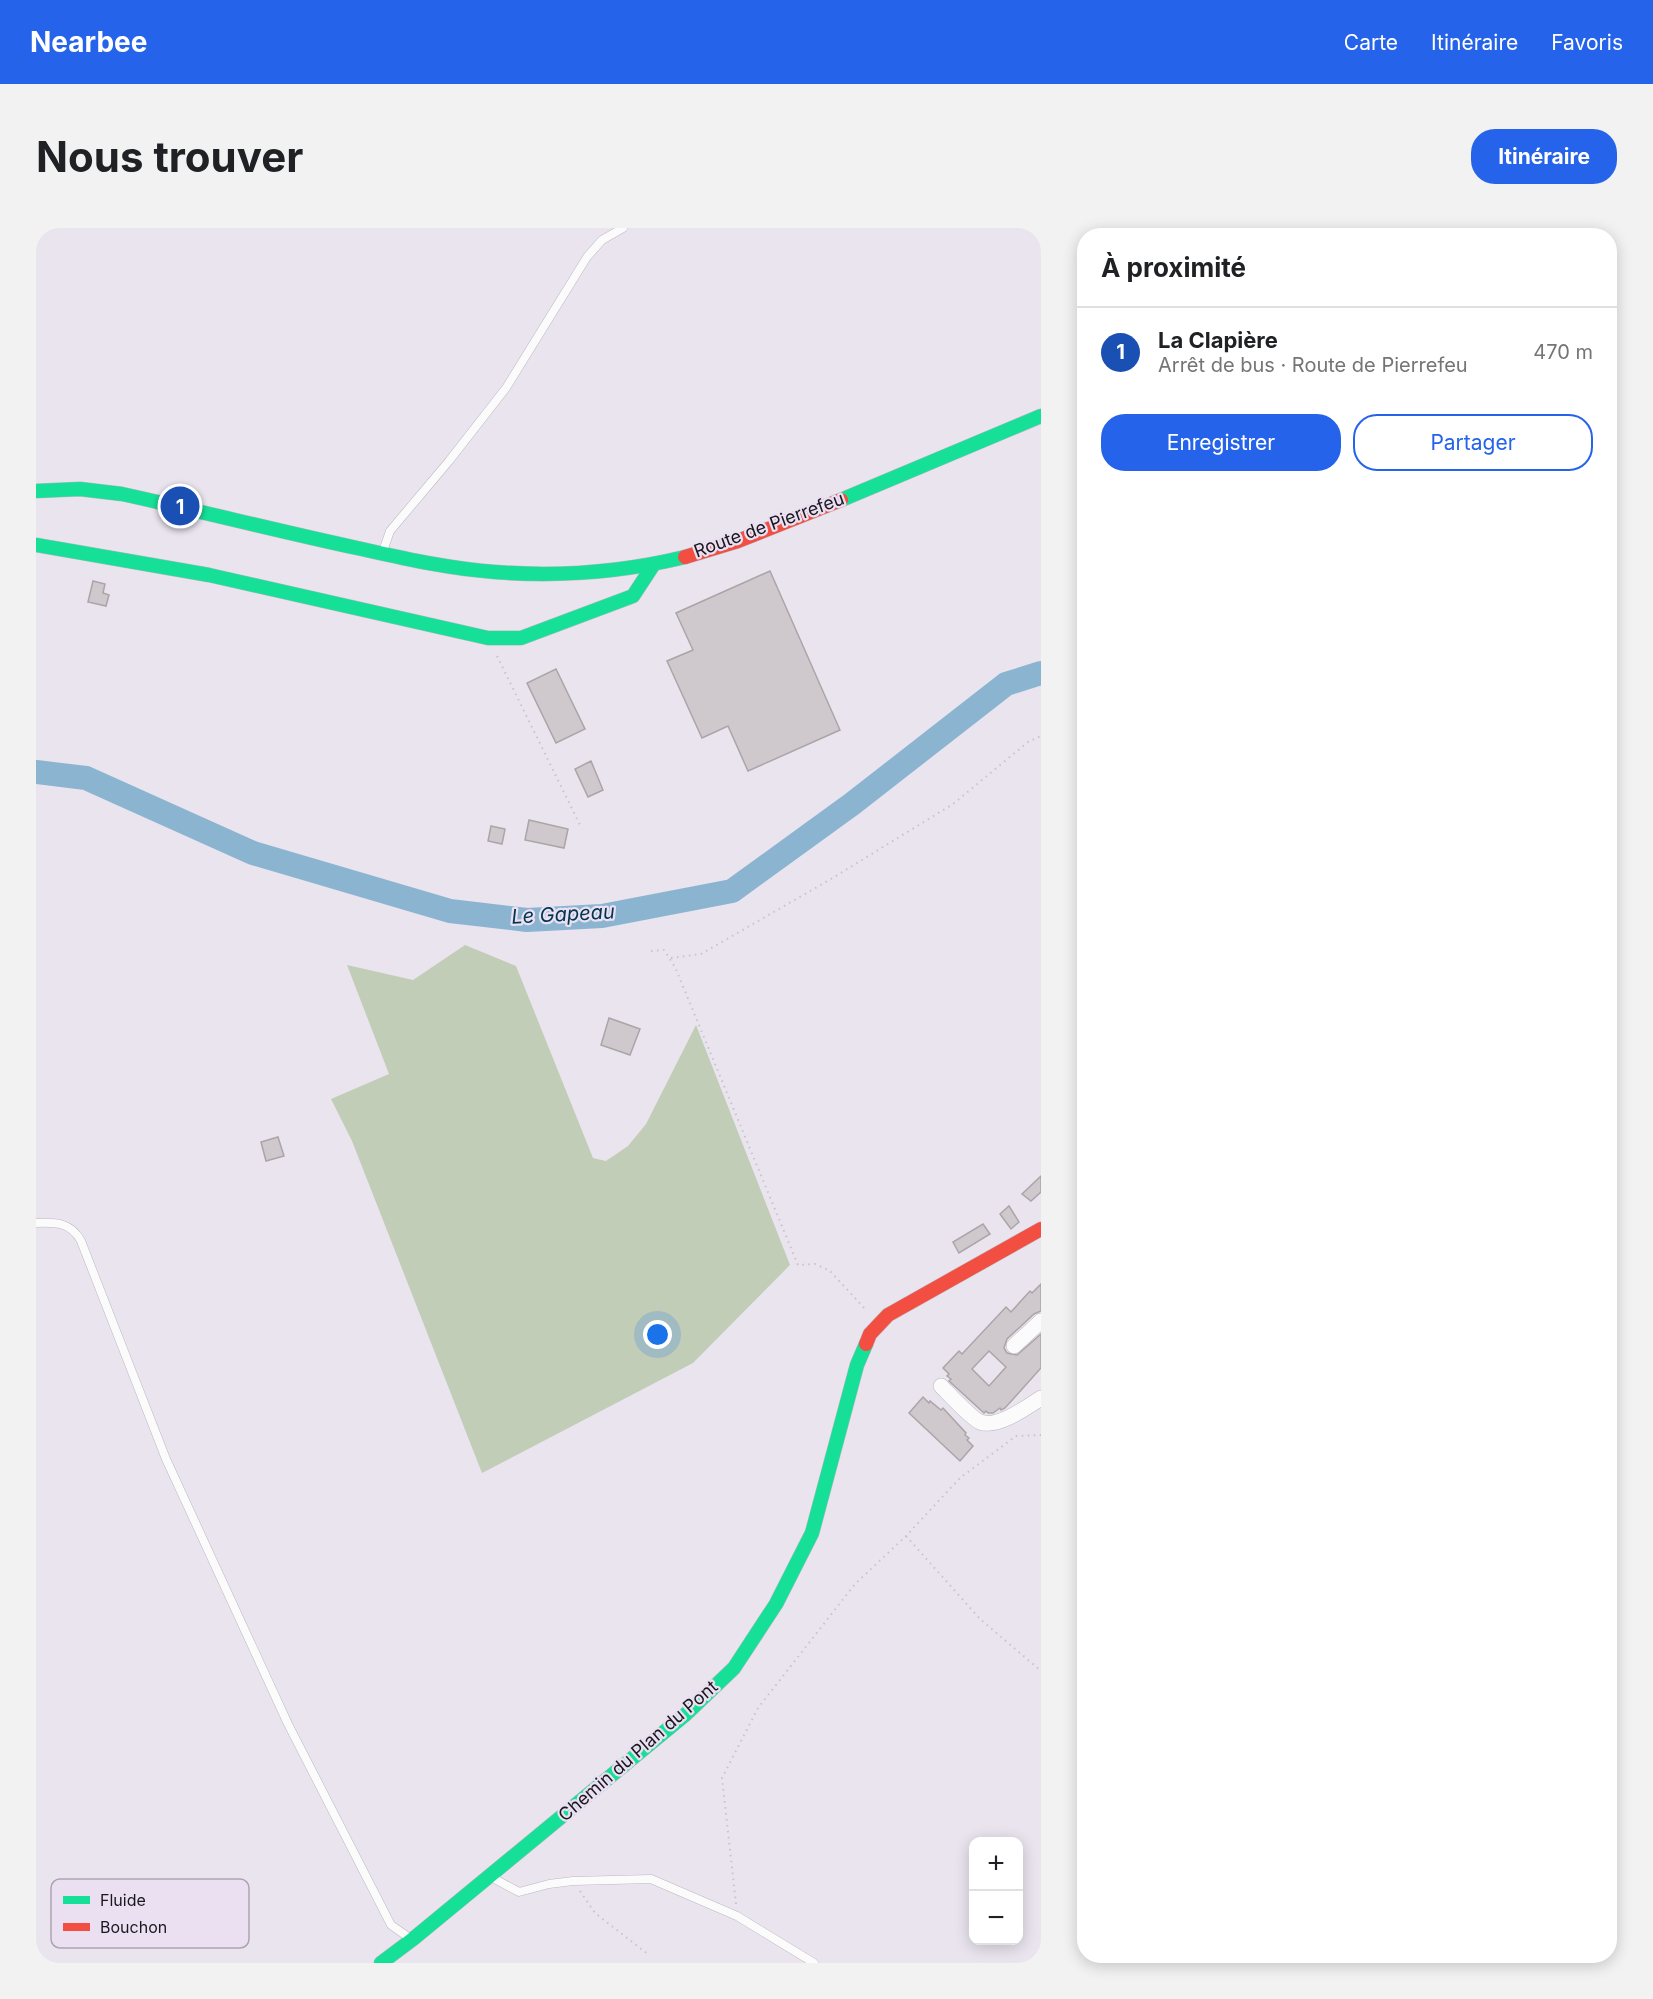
<!DOCTYPE html>
<html lang="fr">
<head>
<meta charset="utf-8">
<style>
  body { margin:0; font-family:Inter,sans-serif; background:#f2f2f2; color:#202124 }
  .controls { position:absolute; right:18px; bottom:18px; display:grid; overflow:hidden; border-radius:12px; box-shadow:0 3px 15px #0003 }
  .controls button { width:54px; height:54px; display:grid; place-items:center; padding:0; border:0; border-bottom:2px solid #e0e0e0; background:#fff; color:#202124; font:30px sans-serif }
  .you { position:absolute; left:622px; top:1107px; width:21px; height:21px; margin:-15px; border:4px solid #fff; border-radius:50%; background:#1a73e8; box-shadow:0 0 0 9px #1a73e833 }
  .badge { display:grid; place-items:center; width:39px; height:39px; border-radius:50%; background:#2563eb; color:#fff; font-size:20px; font-weight:700 }
  .pin { position:absolute; translate:-50% -50%; border:3px solid #fff; box-shadow:0 2px 6px #0006 }
  .list { margin:0; padding:0; list-style:none }
  h2 { display:flex; justify-content:space-between; align-items:center; height:78px; margin:0; padding:0 24px; font-size:26px }
  h2 small { font-size:20px; font-weight:400; color:#757577 }
  .list li { display:grid; grid-template-columns:39px 1fr auto; gap:18px; align-items:center; box-sizing:border-box; height:90px; padding:0 24px; border-top:2px solid #e0e0e0 }
  .list b { display:block; font-size:22px; white-space:nowrap }
  .list p { margin:0; font-size:20px; white-space:nowrap; color:#757577 }
  .list em { font-size:20px; font-style:normal; color:#757577 }
  .actions { display:flex; gap:12px; padding:18px 24px }
  .actions a { flex:1; padding:14px 0; border:2px solid #2563eb; border-radius:24px; text-align:center; font-size:21px; color:#2563eb }
  .actions .main { background:#2563eb; color:#fff }
  .map { position:relative; flex:none; width:1005px; height:1735px; overflow:hidden; border-radius:24px }
  header { display:flex; align-items:center; gap:36px; box-sizing:border-box; height:84px; padding:0 30px; background:#2563eb; color:#fff }
  header strong { font-size:28px }
  nav { display:flex; gap:33px; margin-inline-start:auto; font-size:21px }
  .intro { display:flex; align-items:center; justify-content:space-between; box-sizing:border-box; height:144px; padding:0 36px }
  h1 { margin:0; font-size:42px }
  .button { padding:15px 27px; border-radius:24px; background:#2563eb; color:#fff; font-size:21px; font-weight:700 }
  main { display:flex; gap:36px; padding:0 36px }
  aside { flex:1; background:#fff; border-radius:24px; box-shadow:0 3px 15px #0003 }
  .map>svg:first-child { display:block }
  .grass { fill:#c2cdb8 }
  .lines { fill:none; stroke-linecap:round; stroke-linejoin:round }
  .river { stroke:#8bb4d1; stroke-width:24 }
  .building { fill:#cfc8cc; stroke:#aba5a8; stroke-width:1.5; fill-rule:evenodd }
  .lane-casing { stroke:#bcb8c0; stroke-width:9 }
  .street-casing { stroke:#bcb8c0; stroke-width:16 }
  .fast-casing { stroke:#bcb8c0; stroke-width:15 }
  .jam-casing { stroke:#bcb8c0; stroke-width:15 }
  .path { stroke:#c6c5c8; stroke-width:2; stroke-dasharray:1.5 4.5; stroke-linecap:butt }
  .lane { stroke:#fcfbfc; stroke-width:8 }
  .street { stroke:#fcfbfc; stroke-width:15 }
  .fast { stroke:#16e098; stroke-width:14 }
  .jam { stroke:#f24e42; stroke-width:14 }
  .labels { text-anchor:middle; stroke-width:4.5; stroke-linejoin:round; paint-order:stroke }
  .street-label { font-size:18px; fill:#1a171d; stroke:#eae0f2 }
  .water-label { font-size:20px; font-style:italic; fill:#00354f; stroke:#eae0f2 }
  .key { fill:#eae0f2; stroke:#aca4b2; stroke-width:1.5 }
  .key-label { font-size:16px; fill:#1a171d }
</style>
</head>
<body>
<header>
<strong>Nearbee</strong>
<nav><a>Carte</a><a>Itinéraire</a><a>Favoris</a></nav>
</header>
<div class="intro"><h1>Nous trouver</h1><a class="button">Itinéraire</a></div>
<main>
<div class="map">
<svg width="1005" height="1735" viewBox="0 0 1005 1735">
  <rect width="100%" height="100%" fill="#e9e4ee"/>
  <path class="grass" d="M 429,717 L 480,738 L 557,930 L 570,933 L 592,918 L 610,896 L 660,797 L 754,1037 L 657,1135 L 446,1245 L 316,913 L 295,871 L 353,846 L 311,737 L 377,752 Z"/>
  <g class="lines">
    <path class="river" d="M 0,544 L 50,550 L 217,625 L 414,683 L 491,692 L 566,688 L 696,663 L 816,576 L 970,456 L 1005,445"/>
  </g>
  <g class="building">
    <path d="M 734,343 L 804,502 L 712,543 L 692,498 L 666,510 L 631,433 L 657,422 L 640,385 Z"/>
    <path d="M 57,353 L 69,356 L 67,365 L 73,367 L 70,378 L 52,374 Z"/>
    <path d="M 520,441 L 549,501 L 520,515 L 491,455 Z"/>
    <path d="M 555,533 L 567,562 L 552,569 L 539,541 Z"/>
    <path d="M 493,592 L 532,601 L 528,620 L 489,612 Z"/>
    <path d="M 455,598 L 469,601 L 466,616 L 452,613 Z"/>
    <path d="M 573,790 L 604,801 L 594,827 L 565,817 Z"/>
    <path d="M 242,909 L 248,928 L 230,933 L 225,914 Z"/>
    <path d="M 1005,948 L 1005,964 L 995,973 L 986,966 Z"/>
    <path d="M 973,978 L 983,994 L 975,1001 L 964,986 Z"/>
    <path d="M 947,996 L 954,1006 L 923,1025 L 917,1014 Z"/>
    <path d="M 1005,1056 L 1005,1083 L 998,1086 L 971,1111 L 968,1120 L 971,1125 L 981,1127 L 1005,1106 L 1005,1140 L 969,1180 L 965,1182 L 964,1180 L 957,1185 L 952,1185 L 950,1183 L 948,1185 L 913,1153 L 915,1151 L 911,1148 L 913,1146 L 907,1140 L 923,1123 L 926,1126 L 970,1079 L 975,1084 L 994,1063 L 996,1065 ZM 953,1123 L 970,1139 L 953,1158 L 936,1141 Z"/>
    <path d="M 887,1169 L 893,1175 L 894,1173 L 905,1182 L 907,1180 L 930,1205 L 929,1207 L 933,1210 L 931,1212 L 937,1218 L 924,1233 L 873,1185 Z"/>
  </g>
  <g class="lines">
    <g class="lane-casing">
      <g id="lane">
        <path d="M 347,323 L 354,303 L 413,233 L 470,160 L 551,29 L 566,12 L 587,0"/>
        <path d="M 0,995 C 19,994 35,994 45,1013 L 130,1231 L 252,1496 L 355,1697 L 375,1711"/>
        <path d="M 455,1649 L 483,1664 L 513,1656 L 537,1653 L 615,1651 L 701,1688 L 778,1735"/>
      </g>
    </g>
    <g class="street-casing">
      <g id="street">
        <path d="M 978,1118 L 1005,1093"/>
        <path d="M 905,1158 C 913,1166 935,1190 944,1194 C 961,1201 991,1179 1005,1170"/>
      </g>
    </g>
    <g class="fast-casing">
      <g id="fast">
        <path d="M 0,263 L 44,261 L 86,266 C 164,283 242,303 321,320 C 366,330 413,341 459,344 C 523,349 587,344 649,329"/>
        <path d="M 805,272 L 1005,188"/>
        <path d="M 0,317 L 173,347 L 452,410 L 485,410 L 597,368 L 618,336"/>
        <path d="M 345,1735 L 377,1711 L 650,1486 L 698,1440 L 740,1376 L 776,1305 L 821,1137 L 830,1116"/>
      </g>
    </g>
    <g class="jam-casing">
      <g id="jam">
        <path d="M 649,329 L 702,313 L 805,272"/>
        <path d="M 830,1116 L 834,1106 L 852,1087 L 1005,1001"/>
      </g>
    </g>
    <g class="path">
      <path d="M 461,428 L 544,597"/>
      <path d="M 615,723 L 628,722 L 639,739 L 762,1037 L 779,1036 L 794,1043 L 831,1083"/>
      <path d="M 635,730 L 665,726 L 795,651 L 917,576 L 992,514 L 1005,508"/>
      <path d="M 870,1308 L 944,1391 L 1005,1443"/>
      <path d="M 544,1663 L 559,1685 L 613,1727"/>
      <path d="M 700,1676 L 686,1550 L 722,1480 L 819,1356 L 870,1308 L 924,1250 L 980,1208 L 1005,1207"/>
    </g>
    <use href="#lane" class="lane"/>
    <use href="#street" class="street"/>
    <use href="#fast" class="fast"/>
    <use href="#jam" class="jam"/>
  </g>
  <g class="labels">
    <g class="street-label">
      <text transform="translate(733 297) rotate(-20)" y="6">Route de Pierrefeu</text>
      <text transform="translate(602 1523) rotate(-41)" y="6">Chemin du Plan du Pont</text>
    </g>
    <g class="water-label">
      <text transform="translate(527 686) rotate(-3)" y="7">Le Gapeau</text>
    </g>
  </g>
  <rect x="15" y="1651" width="198" height="69" rx="9" class="key"/>
  <rect x="27" y="1668" width="27" height="8" fill="#16e098"/>
  <rect x="27" y="1695" width="27" height="8" fill="#f24e42"/>
  <g class="key-label">
    <text x="64" y="1678">Fluide</text>
    <text x="64" y="1705">Bouchon</text>
  </g>
</svg>
<div class="controls">
<button>+</button>
<button>−</button>
</div>
<div class="you"></div>
<div class="pin badge" style="left:144px;top:278px;background:#1a4fb4">1</div>
</div>
<aside>
<h2>À proximité<small></small></h2>
<ul class="list">
<li><span class="badge" style="background:#1a4fb4">1</span><div><b>La Clapière</b><p>Arrêt de bus · Route de Pierrefeu</p></div><em>470 m</em></li>
</ul>
<div class="actions"><a class="main">Enregistrer</a><a>Partager</a></div>
</aside>
</main>
</body>
</html>
